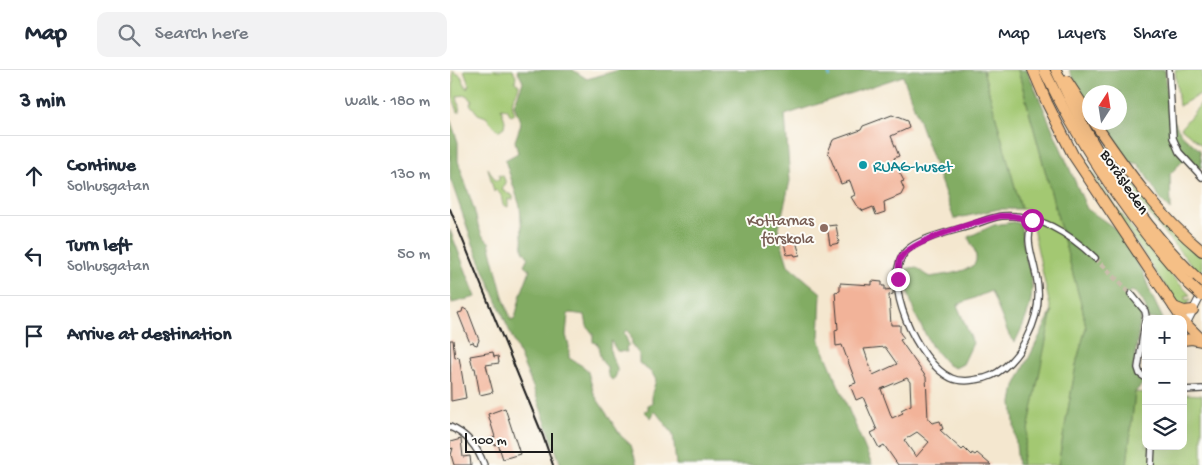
<!DOCTYPE html>
<html lang="en">
<head>
<meta charset="utf-8">
<style>
  body { margin:0; font-family:"Gochi Hand",sans-serif; background:#f2f2f3; color:#1f2937 }
  .controls { position:absolute; right:15px; bottom:15px; display:grid; overflow:hidden; border-radius:10px; box-shadow:0 5px 20px #0002 }
  .controls button { width:45px; height:45px; display:grid; place-items:center; padding:0; border:0; border-bottom:1px solid #e0e1e3; background:#fff; color:#1f2937; font:25px sans-serif }
  .compass { position:absolute; left:632px; top:15px; width:45px; height:45px; border-radius:50%; background:#fff; box-shadow:0 5px 20px #0002; rotate:12deg }
  .scale { position:absolute; left:15px; bottom:12px; width:88px; box-sizing:border-box; padding-left:5px; border:2px solid #1c1c1c; border-top:0; font-size:14px; line-height:18px; white-space:nowrap; color:#1c1c1c; -webkit-text-stroke:4px #fdfcf7; paint-order:stroke }
  .stop { position:absolute; width:15px; height:15px; margin:-11px; border:4px solid #b5179e; border-radius:50%; background:#fff }
  .stop.end { background:#b5179e; border-color:#fff; box-shadow:0 1px 5px #0008 }
  .list { margin:0; padding:0; list-style:none }
  h2 { display:flex; justify-content:space-between; align-items:center; height:65px; margin:0; padding:0 20px; font-size:21px }
  h2 small { font-size:16px; font-weight:400; color:#747a83 }
  .list li { display:grid; grid-template-columns:32px 1fr auto; gap:15px; align-items:center; box-sizing:border-box; height:80px; padding:0 20px; border-top:1px solid #e0e1e3 }
  .list b { display:block; font-size:19px; white-space:nowrap }
  .list p { margin:0; font-size:16px; white-space:nowrap; color:#747a83 }
  .list em { font-size:16px; font-style:normal; color:#747a83 }
  .icon { flex:none; width:28px; height:28px; fill:none; stroke:currentColor; stroke-width:2; stroke-linecap:round; stroke-linejoin:round }
  .map { position:relative; flex:none; width:752px; height:395px; overflow:hidden }
  header { display:flex; align-items:center; gap:30px; box-sizing:border-box; height:70px; padding:0 25px; background:#fff; border-bottom:1px solid #e0e1e3 }
  header strong { font-size:24px }
  nav { display:flex; gap:28px; margin-inline-start:auto; font-size:18px }
  .search { width:350px; height:45px; background:#f2f2f3; display:flex; align-items:center; gap:12px; box-sizing:border-box; padding:0 18px; border-radius:10px; color:#747a83; font-size:19px }
  main { display:flex }
  aside { flex:1; background:#fff }
  .map>svg:first-child { display:block }
  .green { fill:#a3c872; stroke:#607247 }
  .forest { fill:#82ac64; stroke:#4f6440 }
  .lines { fill:none; stroke-linecap:round; stroke-linejoin:round }
  .stream { stroke:#6dbae7; stroke-width:2 }
  .building { fill:#f2b399; fill-rule:evenodd }
  .minor-tunnel { stroke:#c9beab; stroke-width:5.5; stroke-dasharray:5.5 3; stroke-linecap:butt }
  .minor-casing { stroke:#3c3a37; stroke-width:8 }
  .tertiary-casing { stroke:#3c3a37; stroke-width:9 }
  .motorway-casing { stroke:#3c3a37; stroke-width:12 }
  .minor { stroke:#fff; stroke-width:5.5 }
  .tertiary { stroke:#fff; stroke-width:7 }
  .motorway { stroke:#f5bf86; stroke-width:10 }
  .rail { stroke:#1c1c1c; stroke-width:2 }
  .motorway-bridge-casing { stroke:#3c3a37; stroke-width:12; stroke-linecap:butt }
  .motorway-bridge { stroke:#f5bf86; stroke-width:10 }
  .route { stroke:#b5179e; stroke-width:6 }
  .culture-dot { fill:#0f9aa8; stroke:#fdfcf7; stroke-width:2 }
  .education-dot { fill:#8d6e63; stroke:#fdfcf7; stroke-width:2 }
  .labels { text-anchor:middle; stroke-width:4; stroke-linejoin:round; paint-order:stroke }
  .culture-label { font-size:16px; fill:#0d838f; stroke:#fdfcf7; text-anchor:start }
  .street-label { font-size:16px; fill:#1c1c1c; stroke:#fdfcf7 }
  .education-label { font-size:16px; fill:#785e54; stroke:#fdfcf7; text-anchor:end }
</style>
</head>
<body>
<header>
<strong>Map</strong>
<div class="search"><svg class="icon" aria-label="search" viewBox="0 0 24 24"><circle cx="10" cy="10" r="6"/><path d="M15 15l6 6"/></svg>Search here</div>
<nav><a>Map</a><a>Layers</a><a>Share</a></nav>
</header>
<main>
<aside>
<h2>3 min<small>Walk · 180 m</small></h2>
<ul class="list">
<li><svg class="icon" aria-label="ahead" viewBox="0 0 24 24"><path d="M12 20V5M6 11l6-6 6 6"/></svg><div><b>Continue</b><p>Solhusgatan</p></div><em>130 m</em></li>
<li><svg class="icon" aria-label="left" viewBox="0 0 24 24"><path d="M17 20v-9H6M10 6l-5 5 5 5"/></svg><div><b>Turn left</b><p>Solhusgatan</p></div><em>50 m</em></li>
<li><svg class="icon" aria-label="arrive" viewBox="0 0 24 24"><path d="M6 21V4h12l-3 4 3 4H6"/></svg><div><b>Arrive at destination</b></div></li>
</ul>
</aside>
<div class="map">
<svg width="752" height="395" viewBox="0 0 752 395">
  <rect width="100%" height="100%" fill="#fdfcf7"/>
  <filter id="ink" filterUnits="userSpaceOnUse"><feTurbulence type="fractalNoise" baseFrequency=".02" numOctaves="2"/><feDisplacementMap in="SourceGraphic" scale="10" xChannelSelector="R" yChannelSelector="G"/><feConvolveMatrix kernelMatrix="1 2 1 2 8 2 1 2 1" color-interpolation-filters="sRGB"/></filter>
  <filter id="wash" filterUnits="userSpaceOnUse"><feTurbulence type="fractalNoise" baseFrequency=".0096" numOctaves="4" result="noise"/><feDisplacementMap in="SourceGraphic" scale="20" xChannelSelector="R" yChannelSelector="G"/><feGaussianBlur stdDeviation="1.12" result="paint"/><feColorMatrix in="noise" values="0 0 0 0 0 0 0 0 0 0 0 0 0 0 0 0 0 1.4 0 .05"/><feComposite in="paint" operator="in"/></filter>
  <g filter="url(#wash)">
    <rect width="100%" height="100%" fill="#f4e7cf"/>
    <g class="green">
      <path d="M 14,0 L 63,0 L 66,6 L 65,12 L 69,15 C 67,28 58,26 65,44 L 61,46 L 57,39 L 51,38 L 55,51 L 54,57 L 48,61 L 36,47 L 28,44 L 20,34 L 22,30 L 16,25 L 7,26 L 10,42 L 8,42 L 3,28 L 3,1 L 11,6 L 17,19 L 19,14 Z"/>
      <path d="M 533,0 L 568,0 L 633,241 L 636,258 L 627,290 L 608,395 L 571,395 L 601,241 L 579,140 L 571,139 Z"/>
      <path d="M 725,0 L 752,0 L 752,23 L 729,36 Z"/>
      <path d="M 595,18 C 606,38 616,59 628,79 C 659,132 697,180 740,225 L 735,226 L 735,230 L 741,229 L 736,237 L 728,235 L 638,101 L 613,57 Z"/>
      <path d="M 752,32 L 752,75 L 731,58 Z"/>
      <path d="M 639,52 L 695,130 L 718,156 L 752,186 L 752,199 L 749,202 C 716,168 688,131 662,92 C 654,80 643,66 639,52 Z"/>
      <path d="M 38,98 L 45,110 L 49,110 L 49,105 L 53,106 L 56,113 L 52,120 L 63,126 L 63,130 L 58,129 L 58,137 L 53,135 L 51,125 L 46,120 L 44,122 Z"/>
      <path d="M 685,322 L 696,323 L 696,376 L 733,376 L 733,324 L 752,325 L 752,395 L 677,395 Z"/>
    </g>
    <g class="forest">
      <path d="M 67,0 L 123,0 L 137,9 L 169,0 L 533,0 L 571,139 L 549,139 L 504,149 L 453,6 L 335,45 L 340,111 L 328,162 L 338,195 L 371,223 L 369,269 L 422,395 L 226,395 L 223,364 L 205,341 L 201,348 L 194,341 L 198,340 L 198,335 L 202,334 L 202,323 L 206,310 L 202,303 L 189,293 L 189,284 L 182,275 C 182,269 181,264 176,260 L 174,263 L 179,275 L 176,277 L 177,282 L 167,281 L 161,271 C 156,291 175,295 163,310 L 161,309 L 158,305 L 157,297 C 150,291 149,283 148,274 L 143,272 L 143,264 L 137,256 L 135,245 L 121,243 L 118,244 L 116,265 L 119,276 L 119,288 L 134,297 L 138,302 L 144,324 L 171,366 L 181,375 L 187,395 L 111,395 L 83,317 L 23,174 L 0,108 L 0,49 L 8,72 L 8,91 L 24,139 L 28,155 L 32,165 L 39,172 L 52,223 L 61,250 L 65,248 L 71,224 L 80,200 L 74,195 L 78,187 L 73,180 L 70,136 L 55,90 L 68,83 L 65,71 L 71,54 L 64,35 L 73,12 Z"/>
      <path d="M 568,0 L 577,0 L 637,139 L 666,159 L 693,202 L 701,224 L 713,249 L 698,249 C 697,238 692,225 682,221 L 678,223 L 689,239 L 691,246 L 683,300 L 685,306 L 694,313 L 685,322 L 677,395 L 608,395 L 627,290 L 636,258 L 633,241 Z"/>
      <path d="M 619,0 L 715,0 L 718,42 L 732,65 L 750,80 L 752,97 L 748,99 L 738,89 L 734,90 L 720,104 L 721,140 L 711,130 L 689,94 L 680,92 L 650,53 L 670,52 L 670,22 L 640,22 L 639,36 Z"/>
      <path d="M 564,152 L 571,154 C 572,165 573,175 575,185 C 577,193 580,200 581,208 C 585,231 575,252 565,272 L 559,265 L 541,221 L 507,235 L 523,273 L 513,294 L 505,298 L 498,295 L 482,277 L 465,244 L 457,219 L 455,200 C 470,193 468,202 480,207 C 490,205 525,202 526,190 C 527,182 521,174 518,167 L 544,155 Z"/>
      <path d="M 0,160 L 26,227 L 2,233 L 0,224 Z"/>
      <path d="M 602,241 L 571,395 L 568,395 L 562,333 L 565,316 Z"/>
    </g>
    <g class="lines">
      <path class="stream" d="M 377,0 L 380,7"/>
    </g>
    <g id="blocks">
      <g class="building">
        <path d="M 442,45 L 457,51 L 459,58 L 441,66 L 449,86 L 444,88 L 445,92 L 444,92 L 454,111 L 451,112 L 454,119 L 451,125 L 434,132 L 435,142 L 426,145 L 423,137 L 413,141 L 406,135 L 401,127 L 405,125 L 400,111 L 391,114 L 378,82 L 383,70 L 411,60 L 413,56 Z"/>
        <path d="M 386,155 L 389,173 L 380,175 L 377,156 Z"/>
        <path d="M 344,164 L 350,185 L 345,186 L 344,184 L 337,185 L 333,169 L 340,167 L 340,165 Z"/>
        <path d="M 422,211 L 432,212 L 432,216 L 435,216 L 435,220 L 443,219 L 443,224 L 439,225 L 441,255 L 450,255 L 450,263 L 454,268 L 450,270 L 476,307 L 478,349 L 482,353 L 490,351 L 493,359 L 490,360 L 512,380 L 514,378 L 521,385 L 522,383 L 525,385 L 527,383 L 541,395 L 448,395 L 434,375 L 429,378 L 421,363 L 427,360 L 413,327 L 406,330 L 400,315 L 406,313 L 392,275 L 386,276 L 385,260 L 388,259 L 385,222 L 390,221 L 390,213 L 422,215 ZM 435,277 L 447,294 L 423,305 L 414,279 ZM 457,308 L 460,312 L 461,335 L 451,340 L 453,343 L 442,348 L 431,319 ZM 467,362 L 479,372 L 466,387 L 454,370 Z"/>
        <path d="M 13,238 L 18,241 L 29,270 L 27,275 L 24,274 L 23,272 L 20,273 L 8,243 L 12,242 Z"/>
        <path d="M 0,270 L 3,270 L 5,288 L 9,287 L 16,328 L 1,331 Z"/>
        <path d="M 43,282 L 44,287 L 48,286 L 49,293 L 36,295 L 43,322 L 30,325 L 25,298 L 23,298 L 20,286 Z"/>
        <path d="M 55,338 L 70,384 L 53,389 L 48,374 L 44,375 L 42,368 L 45,367 L 38,344 Z"/>
        <path d="M 11,369 L 13,387 L 20,386 L 21,395 L 4,395 L 1,385 L 3,378 L 0,379 L 0,372 Z"/>
      </g>
    </g>
  </g>
  <g filter="url(#ink)">
    <use href="#blocks" fill-opacity="0" stroke="#3c3a37" stroke-width="1"/>
    <g class="lines">
      <path class="minor-tunnel" d="M 645,188 L 681,224"/>
      <g class="minor-casing">
        <g id="minor">
          <path d="M 719,0 L 723,68 L 729,82 L 752,107"/>
          <path d="M 582,150 C 575,173 582,183 586,205 C 591,226 587,248 577,267 C 569,285 553,303 535,308 C 524,310 511,313 501,308 C 468,293 429,210 456,181 C 470,167 504,161 523,155 C 532,152 542,147 552,146 C 589,143 620,164 645,188"/>
          <path d="M 681,224 L 695,241 L 696,246 L 688,298 L 690,304 L 696,308"/>
          <path d="M 733,320 L 752,319"/>
          <path d="M 0,357 C 17,364 28,378 34,395"/>
          <path d="M 701,395 L 702,376"/>
        </g>
      </g>
      <g class="tertiary-casing">
        <path id="tertiary" d="M 736,254 L 752,223"/>
      </g>
      <g class="motorway-casing">
        <g id="motorway">
          <path d="M 583,0 L 597,33 L 623,85 L 732,249"/>
          <path d="M 594,0 C 632,79 679,150 739,214"/>
          <path d="M 606,0 C 641,78 689,154 752,213"/>
          <path d="M 617,11 L 640,46"/>
          <path d="M 644,52 C 676,99 708,145 752,181"/>
          <path d="M 724,237 L 734,241 L 743,240"/>
          <path d="M 733,251 L 752,270"/>
          <path d="M 733,270 L 742,269 L 752,271"/>
        </g>
      </g>
      <use href="#minor" class="minor"/>
      <use href="#tertiary" class="tertiary"/>
      <use href="#motorway" class="motorway"/>
      <path class="rail" d="M 0,139 L 93,366 L 103,395"/>
      <g class="motorway-bridge-casing">
        <path id="motorway-bridge" d="M 739,214 L 752,226"/>
      </g>
      <use href="#motorway-bridge" class="motorway-bridge"/>
    </g>
  </g>
  <g class="lines" filter="url(#ink)">
    <path class="route" d="M 448,209 C 449,203 448,194 450,189 C 458,171 530,151 550,146 L 563,146 L 582,150"/>
  </g>
  <circle class="culture-dot" cx="413" cy="95" r="5"/>
  <circle class="education-dot" cx="374" cy="158" r="5"/>
  <g class="labels">
    <g class="culture-label">
      <text x="423" y="101">RUAG-huset</text>
    </g>
    <g class="street-label">
      <text transform="translate(676 111) rotate(56)" y="6">Boråsleden</text>
    </g>
    <g class="education-label">
      <text x="364" y="155">Kottarnas<tspan x="364" dy="18">förskola</tspan></text>
    </g>
  </g>
</svg>
<div class="controls">
<button>+</button>
<button>−</button>
<button><svg class="icon" aria-label="layers" viewBox="0 0 24 24"><path d="M12 4l9 5-9 5-9-5zM3 14l9 5 9-5"/></svg></button>
</div>
<svg class="compass" viewBox="-18 -18 36 36"><path d="M0-13l5 13h-10z" fill="#e53935"/><path d="M0 13l5-13h-10z" fill="#747a83"/></svg>
<div class="scale">100 m</div>
<div class="stop" style="left:582px;top:150px"></div>
<div class="stop end" style="left:448px;top:209px"></div>
</div>
</main>
</body>
</html>
